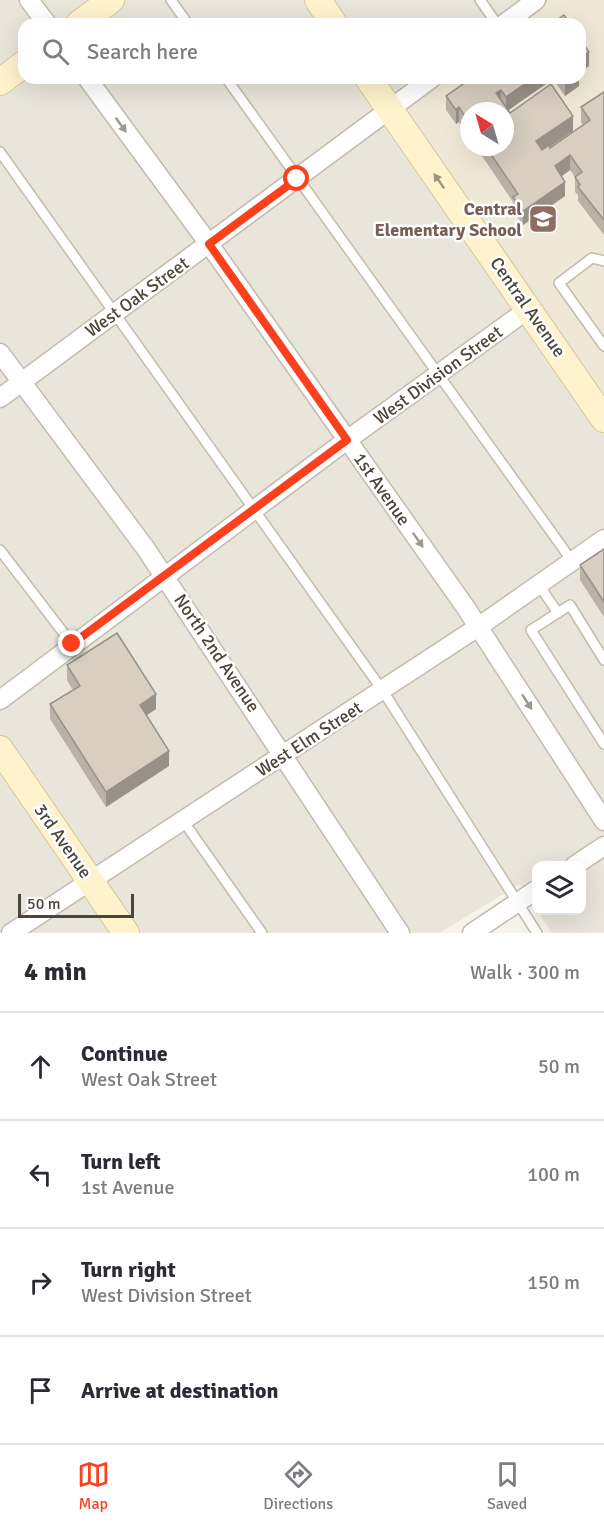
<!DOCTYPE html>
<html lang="en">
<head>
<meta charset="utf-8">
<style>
  body { margin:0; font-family:Signika,sans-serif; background:#f7f7f7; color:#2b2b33 }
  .controls { position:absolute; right:18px; bottom:18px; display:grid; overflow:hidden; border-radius:12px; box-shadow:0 6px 24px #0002 }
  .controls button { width:54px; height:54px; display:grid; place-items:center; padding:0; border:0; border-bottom:2px solid #e1e1e2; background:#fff; color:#2b2b33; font:30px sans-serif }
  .compass { position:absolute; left:460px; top:102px; width:54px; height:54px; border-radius:50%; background:#fff; box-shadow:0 6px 24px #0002; rotate:323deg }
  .scale { position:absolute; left:18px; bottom:15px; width:116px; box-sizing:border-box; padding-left:6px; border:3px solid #4b4439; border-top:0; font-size:16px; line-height:21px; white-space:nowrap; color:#4b4439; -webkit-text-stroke:4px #fff; paint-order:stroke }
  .stop { position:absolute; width:18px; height:18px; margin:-14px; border:4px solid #fc3f1d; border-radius:50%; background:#fff }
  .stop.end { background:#fc3f1d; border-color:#fff; box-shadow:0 2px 6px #0008 }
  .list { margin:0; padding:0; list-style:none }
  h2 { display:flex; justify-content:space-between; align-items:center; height:78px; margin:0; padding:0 24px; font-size:26px }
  h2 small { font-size:20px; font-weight:400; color:#7c7c81 }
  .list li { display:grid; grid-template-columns:39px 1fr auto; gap:18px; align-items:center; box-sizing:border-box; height:108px; padding:0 24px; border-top:2px solid #e1e1e2 }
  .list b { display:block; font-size:22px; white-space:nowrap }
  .list p { margin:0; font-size:20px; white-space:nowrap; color:#7c7c81 }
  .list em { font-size:20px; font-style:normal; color:#7c7c81 }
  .icon { flex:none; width:33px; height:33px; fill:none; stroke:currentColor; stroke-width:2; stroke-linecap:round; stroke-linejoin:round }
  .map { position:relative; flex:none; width:604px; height:933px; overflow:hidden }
  .search { position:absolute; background:#fff; box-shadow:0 6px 24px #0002; left:18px; right:18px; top:18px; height:66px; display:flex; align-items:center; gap:15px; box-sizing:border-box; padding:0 21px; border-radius:18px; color:#7c7c81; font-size:22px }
  .sheet { height:510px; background:#fff }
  nav { display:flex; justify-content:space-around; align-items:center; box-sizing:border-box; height:84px; border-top:2px solid #e1e1e2; background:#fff; font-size:16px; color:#7c7c81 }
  nav a { display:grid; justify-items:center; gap:3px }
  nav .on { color:#fc3f1d }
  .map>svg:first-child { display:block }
  .residential { fill:#eae5da; fill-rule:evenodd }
  .education { fill:#efe8d6; fill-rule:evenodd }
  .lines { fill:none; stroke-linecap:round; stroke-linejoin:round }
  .lane-casing { stroke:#c2bbae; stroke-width:12 }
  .street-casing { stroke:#c2bbae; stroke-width:21 }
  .secondary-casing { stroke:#d6c79b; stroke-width:28 }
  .lane { stroke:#fff; stroke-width:9 }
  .street { stroke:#fff; stroke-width:18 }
  .secondary { stroke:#fff3cd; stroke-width:26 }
  .wall { fill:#bab2a6 }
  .shaded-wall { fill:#979187 }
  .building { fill:#d8cfc1; stroke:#979187; stroke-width:1.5 }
  .oneway { fill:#9c9892 }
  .oneway2 { fill:#9c937c }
  .route { stroke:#fc3f1d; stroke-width:8 }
  .labels { text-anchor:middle; stroke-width:5; stroke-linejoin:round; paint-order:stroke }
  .education-label { font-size:18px; font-weight:bold; fill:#785e54; stroke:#fff; text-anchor:end }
  .street-label { font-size:18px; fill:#4b4439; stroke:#fff }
</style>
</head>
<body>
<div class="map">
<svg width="604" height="933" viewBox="0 0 604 933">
  <rect width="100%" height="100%" fill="#f6f3ec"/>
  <path class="residential" d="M 0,0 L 604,0 L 604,933 L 552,933 L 537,911 L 582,910 L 582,866 L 536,866 L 536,910 L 520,884 L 439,933 L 0,933 ZM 24,24 L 580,24 L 580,78 L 24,78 ZM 469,111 L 505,111 L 505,147 L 469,147 Z"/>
  <path class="education" d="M 552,0 L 604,0 L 604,398 L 536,291 L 402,109 L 445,78 L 580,78 L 580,24 L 519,24 ZM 469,111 L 505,111 L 505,147 L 469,147 Z"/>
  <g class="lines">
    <g class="lane-casing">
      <g id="lane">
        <path d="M 171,0 L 188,24"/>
        <path d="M 480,0 L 497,24"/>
        <path d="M 226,78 L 572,561"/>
        <path d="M 0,152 L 383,691 L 537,933"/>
        <path d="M 604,261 L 592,258 L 559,283 L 604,346"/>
        <path d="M 0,550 L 72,644"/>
        <path d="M 539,585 L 558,613"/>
        <path d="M 604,660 L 570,605 L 531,630 L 604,744"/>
        <path d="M 184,822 L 262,933"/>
      </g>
    </g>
    <g class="street-casing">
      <g id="street">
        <path d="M 29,0 L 47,24"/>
        <path d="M 504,24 L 536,0"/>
        <path d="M 87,78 L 209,244 L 466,608 L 604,821"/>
        <path d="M 0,353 L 146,549 L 400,933"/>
        <path d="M 0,398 L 432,78"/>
        <path d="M 0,700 L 347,440 L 530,308"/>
        <path d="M 574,866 L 604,846"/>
        <path d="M 11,933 L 478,627 L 604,539"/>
        <path d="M 472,933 L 536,890"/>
      </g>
    </g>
    <g class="secondary-casing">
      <g id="secondary">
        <path d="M 318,0 L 334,24"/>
        <path d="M 79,24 L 111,0"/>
        <path d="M 368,78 L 604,419"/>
        <path d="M 0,82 L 24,64"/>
        <path d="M 0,749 L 126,933"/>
      </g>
    </g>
    <use href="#lane" class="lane"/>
    <use href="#street" class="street"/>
    <use href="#secondary" class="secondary"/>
  </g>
  <g class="wall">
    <path d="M 504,78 L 579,78 L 579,86 L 565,96 L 553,79 L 508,110 L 510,113 L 573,131 L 550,147 L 550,148 L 583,125 L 581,122 L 581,107 L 604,92 L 604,235 L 578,201 L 578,195 L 575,192 L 575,177 L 570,170 L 562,176 L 565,196 L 523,225 L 513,211 L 513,202 L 476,147 L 505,147 L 469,111 L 469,137 L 459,122 L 456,124 L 446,110 L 446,96 L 501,82 L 504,79 Z"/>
    <path d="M 604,549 L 604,617 L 580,580 L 580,565 Z"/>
    <path d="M 67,665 L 156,709 L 146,715 L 169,766 L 106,807 L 50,719 L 50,704 L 73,690 L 67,680 Z"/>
  </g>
  <g class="shaded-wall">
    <path d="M 589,52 L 589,66 L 580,73 L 580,58 Z"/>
    <path d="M 533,78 L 553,78 L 553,79 L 506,112 L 506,97 Z"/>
    <path d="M 569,78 L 579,78 L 579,86 L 565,96 L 565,81 Z"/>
    <path d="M 501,90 L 501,104 L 496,93 Z"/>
    <path d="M 459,107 L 459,122 L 456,124 L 456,110 Z"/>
    <path d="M 573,116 L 573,131 L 536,156 L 536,141 Z"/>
    <path d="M 570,155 L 570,170 L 555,181 L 555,166 Z"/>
    <path d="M 565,182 L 565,196 L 523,225 L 523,211 Z"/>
    <path d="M 156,694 L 156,709 L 140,720 L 140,705 Z"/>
    <path d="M 169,751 L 169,766 L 106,807 L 106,792 Z"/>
  </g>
  <g class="building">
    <path d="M 564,15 L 570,24 L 551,24 Z"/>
    <path d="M 580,39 L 589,52 L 580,58 Z"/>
    <path d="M 472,78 L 498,78 L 501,82 L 506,78 L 533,78 L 506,97 L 501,90 L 496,93 L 510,113 L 551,84 L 573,116 L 536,141 L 542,150 L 549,145 L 550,148 L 590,120 L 581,107 L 604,92 L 604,220 L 578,187 L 580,185 L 575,177 L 582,172 L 570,155 L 555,166 L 565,182 L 523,211 L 513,197 L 518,194 L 486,147 L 505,147 L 505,111 L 469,111 L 469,123 L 459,107 L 456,110 L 446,96 Z"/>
    <path d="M 604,549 L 604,602 L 580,565 Z"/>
    <path d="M 117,633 L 156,694 L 140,705 L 169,751 L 106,792 L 50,704 L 80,686 L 67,665 Z"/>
  </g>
  <defs><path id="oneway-solid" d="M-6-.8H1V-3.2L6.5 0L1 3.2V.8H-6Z" transform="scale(1.5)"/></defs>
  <g class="oneway">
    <use href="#oneway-solid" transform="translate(121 125) rotate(54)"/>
    <use href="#oneway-solid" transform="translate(418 540) rotate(55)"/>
    <use href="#oneway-solid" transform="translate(527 702) rotate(57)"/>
  </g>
  <use class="oneway2" href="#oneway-solid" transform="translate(439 181) rotate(-125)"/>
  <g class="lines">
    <path class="route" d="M 72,644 L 347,440 L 209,244 L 297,179"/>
  </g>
  <defs>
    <g id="school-square" transform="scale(1.5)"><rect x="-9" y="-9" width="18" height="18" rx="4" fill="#8d6e63" stroke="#fff"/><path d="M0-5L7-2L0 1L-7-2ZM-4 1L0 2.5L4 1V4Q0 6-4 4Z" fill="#fff"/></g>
  </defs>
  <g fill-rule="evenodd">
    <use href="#school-square" x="543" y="219"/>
  </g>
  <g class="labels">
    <g class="education-label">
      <text x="522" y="215">Central<tspan x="522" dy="21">Elementary School</tspan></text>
    </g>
    <g class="street-label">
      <text transform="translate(137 297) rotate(-36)" y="6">West Oak Street</text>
      <text transform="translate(528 307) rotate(55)" y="6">Central Avenue</text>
      <text transform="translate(438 375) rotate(-36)" y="6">West Division Street</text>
      <text transform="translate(382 489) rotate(55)" y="6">1st Avenue</text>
      <text transform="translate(217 653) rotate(56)" y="6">North 2nd Avenue</text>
      <text transform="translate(309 739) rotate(-33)" y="6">West Elm Street</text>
      <text transform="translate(63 841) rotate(55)" y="6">3rd Avenue</text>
    </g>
  </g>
</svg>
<div class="controls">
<button><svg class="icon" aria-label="layers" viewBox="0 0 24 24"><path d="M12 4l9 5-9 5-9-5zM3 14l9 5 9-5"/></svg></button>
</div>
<svg class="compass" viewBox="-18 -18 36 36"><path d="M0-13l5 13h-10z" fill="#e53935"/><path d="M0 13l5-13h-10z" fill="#7c7c81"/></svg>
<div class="scale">50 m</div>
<div class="stop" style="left:297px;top:179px"></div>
<div class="stop end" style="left:72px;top:644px"></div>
<div class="search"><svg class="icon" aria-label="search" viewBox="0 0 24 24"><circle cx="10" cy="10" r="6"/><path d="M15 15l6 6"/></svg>Search here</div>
</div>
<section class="sheet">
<h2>4 min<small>Walk · 300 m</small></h2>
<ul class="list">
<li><svg class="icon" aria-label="ahead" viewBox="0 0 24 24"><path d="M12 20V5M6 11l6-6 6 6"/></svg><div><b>Continue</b><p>West Oak Street</p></div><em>50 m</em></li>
<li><svg class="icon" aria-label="left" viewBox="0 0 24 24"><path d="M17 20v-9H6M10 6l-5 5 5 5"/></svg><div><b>Turn left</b><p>1st Avenue</p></div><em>100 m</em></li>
<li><svg class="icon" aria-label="right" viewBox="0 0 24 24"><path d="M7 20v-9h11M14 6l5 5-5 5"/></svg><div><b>Turn right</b><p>West Division Street</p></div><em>150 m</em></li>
<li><svg class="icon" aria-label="arrive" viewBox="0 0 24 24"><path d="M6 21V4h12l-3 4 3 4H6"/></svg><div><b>Arrive at destination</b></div></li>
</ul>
</section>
<nav>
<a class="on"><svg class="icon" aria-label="map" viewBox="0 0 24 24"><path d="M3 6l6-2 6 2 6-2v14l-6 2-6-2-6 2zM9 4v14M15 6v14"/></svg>Map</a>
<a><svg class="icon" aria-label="directions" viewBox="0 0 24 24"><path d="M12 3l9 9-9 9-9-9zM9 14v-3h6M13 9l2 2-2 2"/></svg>Directions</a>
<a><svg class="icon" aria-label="saved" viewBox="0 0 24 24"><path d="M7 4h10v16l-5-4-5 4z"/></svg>Saved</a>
</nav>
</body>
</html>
